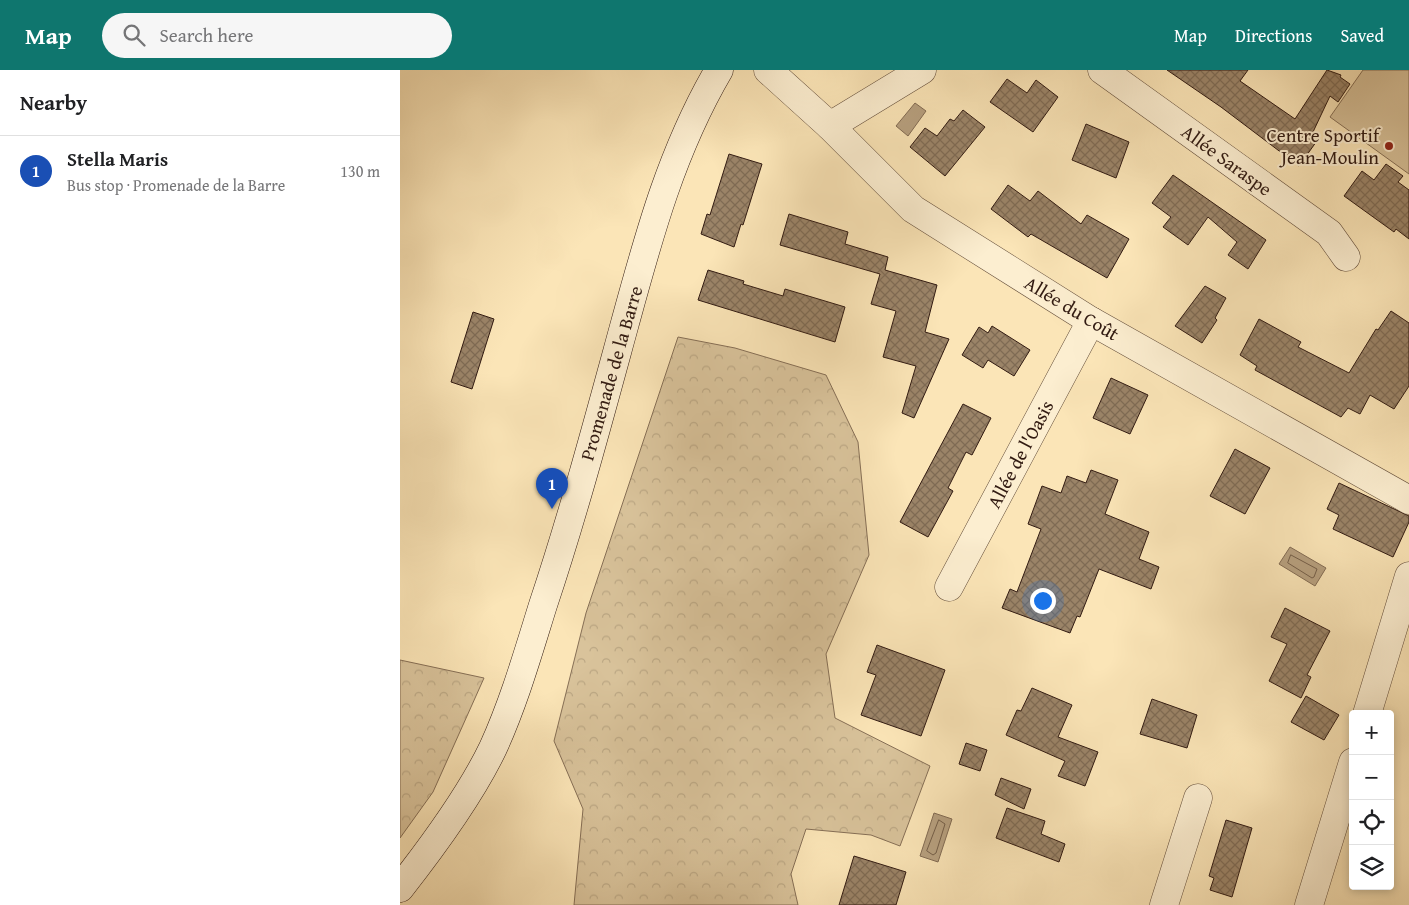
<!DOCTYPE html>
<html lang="en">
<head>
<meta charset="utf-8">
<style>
  body { margin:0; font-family:"Gentium Book Plus",serif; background:#f6f6f6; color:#202124 }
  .controls { position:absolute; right:15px; bottom:15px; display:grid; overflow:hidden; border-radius:5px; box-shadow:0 2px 8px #0003 }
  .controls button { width:45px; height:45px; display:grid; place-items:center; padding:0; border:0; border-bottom:1px solid #e0e0e0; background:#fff; color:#202124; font:25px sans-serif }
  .you { position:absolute; left:642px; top:530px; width:18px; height:18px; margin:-12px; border:4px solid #fff; border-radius:50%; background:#1a73e8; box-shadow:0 0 0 8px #1a73e833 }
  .badge { display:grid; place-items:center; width:32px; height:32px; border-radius:50%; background:#0f766e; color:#fff; font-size:16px; font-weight:700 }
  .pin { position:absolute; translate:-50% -41px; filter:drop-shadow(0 1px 2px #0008) }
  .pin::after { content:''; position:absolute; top:26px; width:18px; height:15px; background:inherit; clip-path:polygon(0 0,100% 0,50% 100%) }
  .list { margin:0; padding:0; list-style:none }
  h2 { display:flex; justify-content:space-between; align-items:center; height:65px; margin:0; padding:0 20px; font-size:21px }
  h2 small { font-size:16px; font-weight:400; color:#757577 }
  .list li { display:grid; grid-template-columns:32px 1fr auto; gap:15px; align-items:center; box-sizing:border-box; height:70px; padding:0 20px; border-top:1px solid #e0e0e0 }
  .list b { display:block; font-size:19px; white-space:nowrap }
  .list p { margin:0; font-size:16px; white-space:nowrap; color:#757577 }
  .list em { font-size:16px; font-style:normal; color:#757577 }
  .icon { flex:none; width:28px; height:28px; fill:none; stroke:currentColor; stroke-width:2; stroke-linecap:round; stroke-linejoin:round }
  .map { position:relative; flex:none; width:1009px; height:835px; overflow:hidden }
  header { display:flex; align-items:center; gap:30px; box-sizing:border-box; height:70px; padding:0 25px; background:#0f766e; color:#fff }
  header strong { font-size:24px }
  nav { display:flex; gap:28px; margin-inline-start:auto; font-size:18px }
  .search { width:350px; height:45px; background:#f6f6f6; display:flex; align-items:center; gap:12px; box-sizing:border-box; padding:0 18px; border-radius:28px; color:#757577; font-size:19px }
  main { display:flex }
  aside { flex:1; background:#fff }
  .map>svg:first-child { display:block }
  .green { fill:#d9c39b; stroke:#866f56 }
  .forest { fill:url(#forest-crowns); stroke:#866f56 }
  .water { fill:#b7a07f; stroke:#826b53 }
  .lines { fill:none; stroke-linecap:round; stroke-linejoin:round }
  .shore { stroke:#745e48; stroke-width:1 }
  .building { fill:url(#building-cross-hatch); stroke:#321b12 }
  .minor-casing { stroke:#644e3b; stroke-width:29 }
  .secondary-casing { stroke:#321b12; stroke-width:29 }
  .minor { stroke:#fceed0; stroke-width:28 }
  .secondary { stroke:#fceed0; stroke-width:28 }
  .poi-dot { fill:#8f2418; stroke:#fceed0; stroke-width:2 }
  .labels { text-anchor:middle; stroke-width:4; stroke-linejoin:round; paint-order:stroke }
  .poi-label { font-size:19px; fill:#321b12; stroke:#fceed0; text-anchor:end }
  .street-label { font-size:19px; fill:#321b12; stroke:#fceed0 }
</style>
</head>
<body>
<header>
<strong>Map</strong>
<div class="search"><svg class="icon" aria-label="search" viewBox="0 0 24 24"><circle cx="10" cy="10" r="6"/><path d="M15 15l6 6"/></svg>Search here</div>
<nav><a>Map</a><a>Directions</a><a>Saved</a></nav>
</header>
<main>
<aside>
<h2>Nearby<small></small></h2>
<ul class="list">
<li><span class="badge" style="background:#1a4fb4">1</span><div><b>Stella Maris</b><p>Bus stop · Promenade de la Barre</p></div><em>130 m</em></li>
</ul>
</aside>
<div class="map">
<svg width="1009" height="835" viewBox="0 0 1009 835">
  <defs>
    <pattern id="forest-crowns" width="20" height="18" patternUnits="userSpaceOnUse" patternTransform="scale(1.25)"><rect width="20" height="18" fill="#d9c39b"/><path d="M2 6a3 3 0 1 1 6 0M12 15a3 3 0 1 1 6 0" fill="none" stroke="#bba784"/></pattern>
    <pattern id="building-cross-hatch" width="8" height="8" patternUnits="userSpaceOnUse" patternTransform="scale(1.25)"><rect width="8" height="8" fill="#9b8468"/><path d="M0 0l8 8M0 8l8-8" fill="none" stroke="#7f6b54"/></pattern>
  </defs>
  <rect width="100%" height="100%" fill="#fbe5b7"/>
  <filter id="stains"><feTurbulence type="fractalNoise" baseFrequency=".004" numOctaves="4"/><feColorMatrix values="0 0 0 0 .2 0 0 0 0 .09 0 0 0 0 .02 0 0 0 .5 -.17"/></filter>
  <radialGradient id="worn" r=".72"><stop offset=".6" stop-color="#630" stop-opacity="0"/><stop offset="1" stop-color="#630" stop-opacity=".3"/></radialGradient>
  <path class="green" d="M 963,0 L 1009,0 L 1009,104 L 930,47 Z"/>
  <g class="forest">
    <path d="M 278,267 L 335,278 L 426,305 L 458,372 L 469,485 L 426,584 L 435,648 L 530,696 L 500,776 L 471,765 L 406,759 L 391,804 L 398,835 L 174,835 L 183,739 L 154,671 L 186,543 Z"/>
    <path d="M 0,590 L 84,608 L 33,722 L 0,768 Z"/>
  </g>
  <g class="water">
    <path d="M 515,33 L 526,41 L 508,66 L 496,56 Z"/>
    <path d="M 890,477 L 926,498 L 915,516 L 879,494 Z"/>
    <path d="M 534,743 L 552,749 L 538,792 L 520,786 Z"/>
  </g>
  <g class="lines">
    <g class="shore">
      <path d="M 891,485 L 917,499 L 914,507 L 912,508 L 888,493 Z"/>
      <path d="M 539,750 L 545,754 L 536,783 L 533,785 L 527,781 Z"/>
    </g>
  </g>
  <g class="building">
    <path d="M 767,0 L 848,0 L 840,11 L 895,49 L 927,0 L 941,5 L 940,7 L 950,14 L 938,32 L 930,26 L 913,62 L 919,68 L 899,96 L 821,37 Z"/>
    <path d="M 607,9 L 627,23 L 636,10 L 658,27 L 633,62 L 590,32 Z"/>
    <path d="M 563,40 L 585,57 L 545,106 L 510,77 L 525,58 L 537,66 L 550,49 L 554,51 Z"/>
    <path d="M 686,54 L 729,72 L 716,108 L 672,90 Z"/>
    <path d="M 329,84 L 362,94 L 343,155 L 341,154 L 334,177 L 301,164 L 307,144 L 310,145 Z"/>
    <path d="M 986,94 L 1003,106 L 998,112 L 1009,120 L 1009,169 L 996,159 L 994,162 L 944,126 L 962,101 L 974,110 Z"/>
    <path d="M 773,105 L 866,170 L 848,199 L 828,185 L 837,172 L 808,147 L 788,175 L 763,157 L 771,147 L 752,133 Z"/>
    <path d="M 608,115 L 630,131 L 638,121 L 681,154 L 687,145 L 729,169 L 707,208 L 631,164 L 628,167 L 591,139 Z"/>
    <path d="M 389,144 L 448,162 L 445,174 L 488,187 L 485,200 L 537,215 L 525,262 L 549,269 L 514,348 L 502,343 L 516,296 L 483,287 L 496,241 L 471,234 L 480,204 L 380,175 Z"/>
    <path d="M 308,200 L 344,211 L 343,214 L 383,226 L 385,219 L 445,237 L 435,272 L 298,230 Z"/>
    <path d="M 805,216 L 826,228 L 815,248 L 817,250 L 802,273 L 775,256 Z"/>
    <path d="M 991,241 L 1009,253 L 1009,316 L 994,339 L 970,325 L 960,344 L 948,338 L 941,347 L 855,300 L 857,296 L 840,285 L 859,249 L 901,272 L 898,277 L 949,303 L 976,259 L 978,260 Z"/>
    <path d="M 73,242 L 94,249 L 72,319 L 51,312 Z"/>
    <path d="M 592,256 L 630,280 L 614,306 L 588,290 L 583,298 L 562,285 L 579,257 L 588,263 Z"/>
    <path d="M 711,308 L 748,325 L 730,364 L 693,348 Z"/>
    <path d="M 563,334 L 591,348 L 572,385 L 566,382 L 548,418 L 553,421 L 528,467 L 500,452 Z"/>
    <path d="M 835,379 L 870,398 L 845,444 L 810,426 Z"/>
    <path d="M 691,400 L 718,410 L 705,444 L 749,462 L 739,489 L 759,497 L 751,519 L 699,499 L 680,547 L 677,546 L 670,563 L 602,538 L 610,519 L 617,522 L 641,459 L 628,454 L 642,416 L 661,423 L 667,406 L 686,413 Z"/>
    <path d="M 939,413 L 1009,446 L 1009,452 L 993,487 L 933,459 L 939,445 L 927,439 Z"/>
    <path d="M 885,538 L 930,561 L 907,605 L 911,607 L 901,628 L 869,611 L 887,574 L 871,567 Z"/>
    <path d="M 477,575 L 545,600 L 521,666 L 461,645 L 476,605 L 467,602 Z"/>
    <path d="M 632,618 L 672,635 L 658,667 L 698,682 L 685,716 L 658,706 L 665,691 L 606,665 L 617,640 L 621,641 Z"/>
    <path d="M 906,626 L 939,645 L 924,670 L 891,652 Z"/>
    <path d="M 752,629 L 797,645 L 787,678 L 740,664 Z"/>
    <path d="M 566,673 L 587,680 L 580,701 L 559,694 Z"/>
    <path d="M 601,708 L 631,719 L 624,739 L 595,725 Z"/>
    <path d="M 607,738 L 645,751 L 641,764 L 665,774 L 659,792 L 596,768 Z"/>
    <path d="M 826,750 L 852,758 L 832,827 L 810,820 L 814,808 L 809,806 Z"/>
    <path d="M 454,786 L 506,802 L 496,835 L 439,835 Z"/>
  </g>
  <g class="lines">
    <g class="minor-casing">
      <g id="minor">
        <path d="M 368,0 L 430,56 L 513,139 L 691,251 L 1009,430"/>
        <path d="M 702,0 L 929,163 L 946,187"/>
        <path d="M 430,56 L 522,0"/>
        <path d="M 549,517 L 691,251"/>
        <path d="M 967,644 L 1009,506"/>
        <path d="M 764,835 L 798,728"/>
        <path d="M 909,835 L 953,692"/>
      </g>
    </g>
    <g class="secondary-casing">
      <path id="secondary" d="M 0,818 C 33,776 70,726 93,678 C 114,632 128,583 143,535 C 174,442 199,348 225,253 C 249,165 272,80 319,0"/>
    </g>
    <use href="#minor" class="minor"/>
    <use href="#secondary" class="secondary"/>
  </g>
  <circle class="poi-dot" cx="989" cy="76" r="5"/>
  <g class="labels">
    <g class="poi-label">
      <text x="979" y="72">Centre Sportif<tspan x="979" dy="22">Jean-Moulin</tspan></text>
    </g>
    <g class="street-label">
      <text transform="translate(827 90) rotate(36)" y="7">Allée Saraspe</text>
      <text transform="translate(672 238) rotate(31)" y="7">Allée du Coût</text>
      <text transform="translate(211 303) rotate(-74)" y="7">Promenade de la Barre</text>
      <text transform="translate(620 384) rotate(-62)" y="7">Allée de l'Oasis</text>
    </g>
  </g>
  <rect width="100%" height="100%" filter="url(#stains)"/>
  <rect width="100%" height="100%" fill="url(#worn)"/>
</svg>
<div class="controls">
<button>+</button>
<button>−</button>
<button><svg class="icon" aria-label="locate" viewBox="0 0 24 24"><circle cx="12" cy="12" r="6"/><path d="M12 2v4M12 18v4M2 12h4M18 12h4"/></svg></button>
<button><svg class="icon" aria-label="layers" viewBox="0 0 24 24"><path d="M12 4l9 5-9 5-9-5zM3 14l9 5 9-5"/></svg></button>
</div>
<div class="you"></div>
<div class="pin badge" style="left:152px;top:439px;background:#1a4fb4">1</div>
</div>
</main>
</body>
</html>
